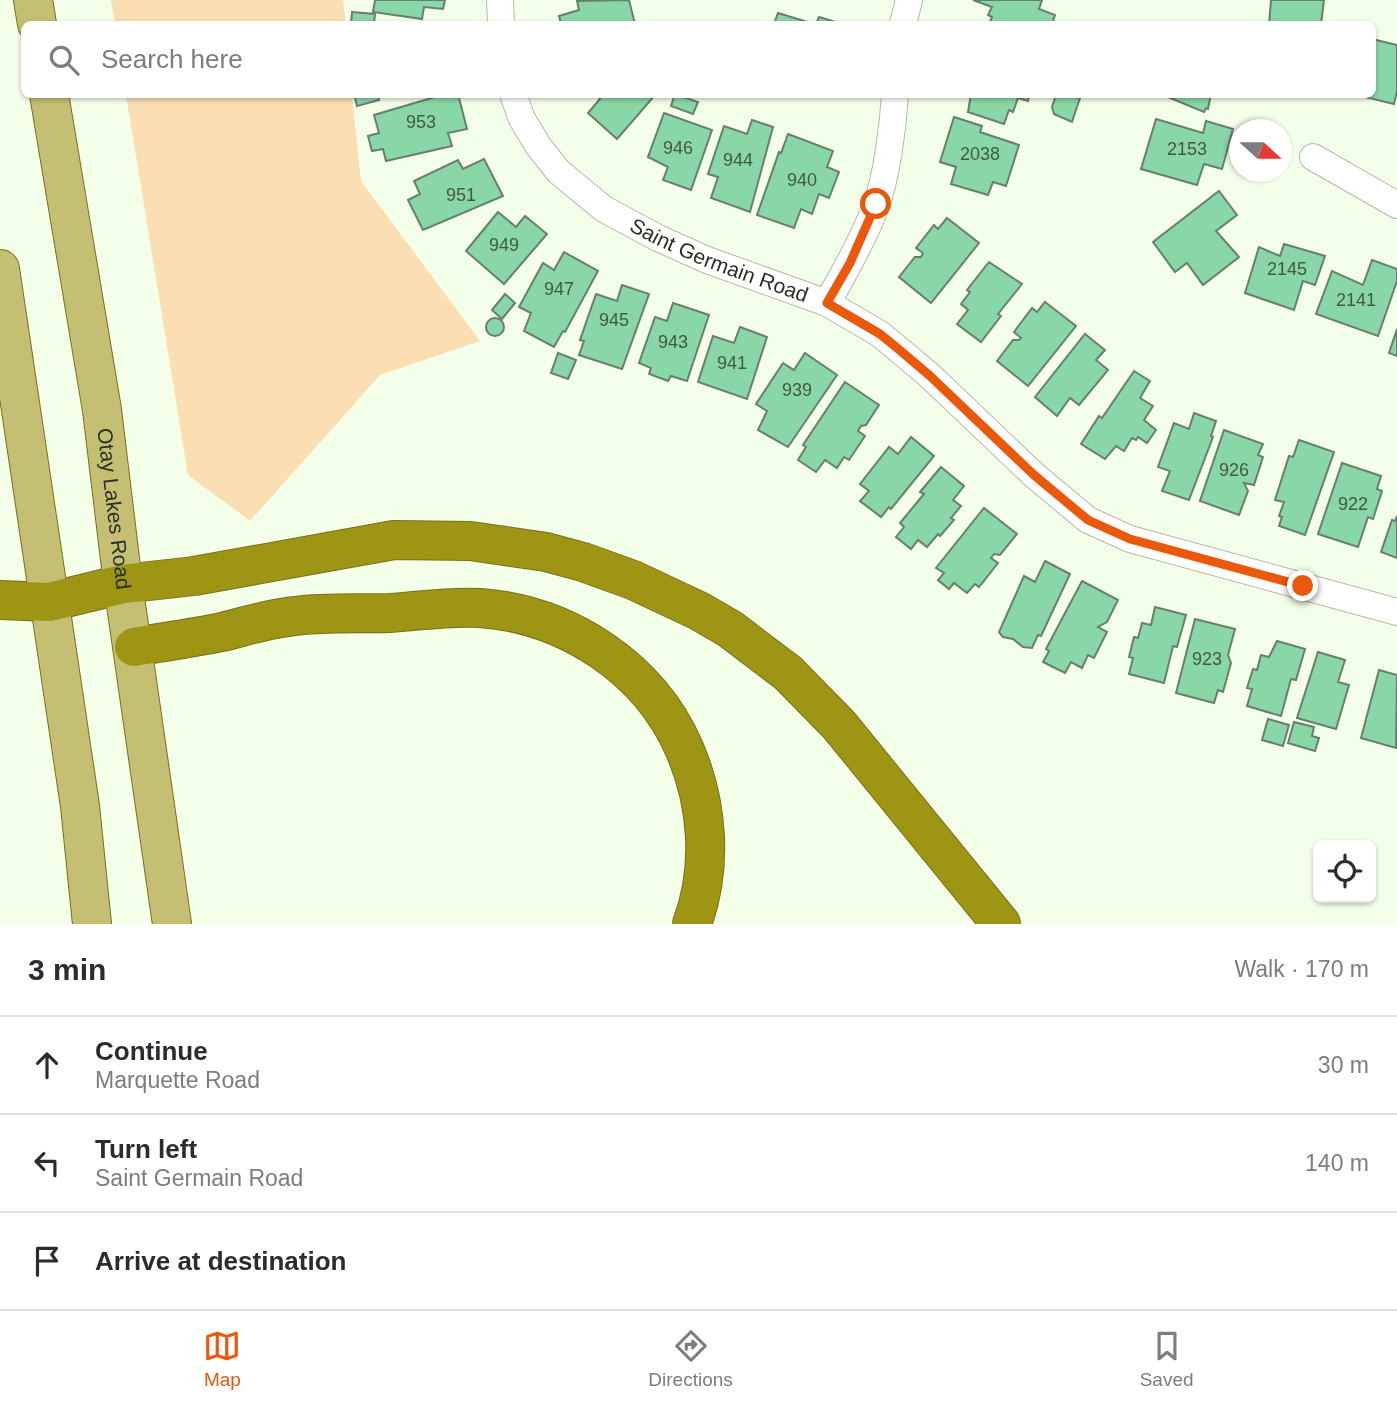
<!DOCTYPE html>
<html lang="en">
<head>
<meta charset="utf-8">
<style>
  body { margin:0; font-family:Helvetica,sans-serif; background:#f7f7f7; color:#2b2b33 }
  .controls { position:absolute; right:21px; bottom:21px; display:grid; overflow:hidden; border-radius:10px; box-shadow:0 2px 5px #0004 }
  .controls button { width:63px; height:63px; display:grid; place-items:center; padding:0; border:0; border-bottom:2px solid #e1e1e2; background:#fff; color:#2b2b33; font:35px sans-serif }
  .compass { position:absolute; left:1229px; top:119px; width:63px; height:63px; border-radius:50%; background:#fff; box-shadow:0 2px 5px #0004; rotate:111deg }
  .stop { position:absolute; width:21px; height:21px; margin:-16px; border:5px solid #ea580c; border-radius:50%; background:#fff }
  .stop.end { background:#ea580c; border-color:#fff; box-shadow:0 2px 7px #0008 }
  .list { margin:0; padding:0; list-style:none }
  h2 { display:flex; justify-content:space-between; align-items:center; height:91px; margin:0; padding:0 28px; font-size:30px }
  h2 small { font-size:23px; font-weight:400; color:#7c7c81 }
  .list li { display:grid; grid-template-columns:46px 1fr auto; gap:21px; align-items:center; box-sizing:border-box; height:98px; padding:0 28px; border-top:2px solid #e1e1e2 }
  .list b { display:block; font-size:26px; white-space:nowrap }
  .list p { margin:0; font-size:23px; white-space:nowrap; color:#7c7c81 }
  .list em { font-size:23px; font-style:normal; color:#7c7c81 }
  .icon { flex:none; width:38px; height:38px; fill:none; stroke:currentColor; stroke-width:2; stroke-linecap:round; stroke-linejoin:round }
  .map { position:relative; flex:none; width:1397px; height:924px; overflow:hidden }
  .search { position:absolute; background:#fff; box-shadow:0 2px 5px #0004; left:21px; right:21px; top:21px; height:77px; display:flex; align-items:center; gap:18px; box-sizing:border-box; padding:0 24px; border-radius:10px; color:#7c7c81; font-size:26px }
  .sheet { height:385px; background:#fff }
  nav { display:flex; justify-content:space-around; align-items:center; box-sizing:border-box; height:98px; border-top:2px solid #e1e1e2; background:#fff; font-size:19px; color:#7c7c81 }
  nav a { display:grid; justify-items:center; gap:4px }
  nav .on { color:#ea580c }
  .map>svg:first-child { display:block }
  .green { fill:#fbdfb2 }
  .building { fill:#89d7a6; stroke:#677f6f; stroke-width:2 }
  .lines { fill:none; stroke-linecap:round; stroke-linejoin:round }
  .street-casing { stroke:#afbda4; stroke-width:28 }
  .primary-casing { stroke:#75711b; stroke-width:40 }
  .highway-casing { stroke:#75711b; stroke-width:40 }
  .street { stroke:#fff; stroke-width:26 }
  .primary { stroke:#c5bf73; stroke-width:38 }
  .highway { stroke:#9e9515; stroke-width:38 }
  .route { stroke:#ea580c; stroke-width:9 }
  .labels { text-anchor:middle; stroke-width:5; stroke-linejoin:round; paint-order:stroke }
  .number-label { font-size:18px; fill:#425945 }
  .street-label { font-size:21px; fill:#2a2f25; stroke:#f4ffea }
</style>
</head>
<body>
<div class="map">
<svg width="1397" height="924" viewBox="0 0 1397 924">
  <rect width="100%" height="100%" fill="#f4ffea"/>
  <g class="green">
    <path d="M 111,0 L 343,0 L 346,24 L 115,24 Z"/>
    <path d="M 126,95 L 352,95 L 361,181 L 480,341 L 380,375 L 250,521 L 188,475 Z"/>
  </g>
  <g class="building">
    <path d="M 375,0 L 445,0 L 443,9 L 424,7 L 422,19 L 373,12 Z"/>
    <path d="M 629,0 L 635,24 L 561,24 L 559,16 L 579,10 L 577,1 Z"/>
    <path d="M 973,0 L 1042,0 L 1039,9 L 1055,15 L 1052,24 L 989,24 L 992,17 L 988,15 L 992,7 Z"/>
    <path d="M 1271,0 L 1324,0 L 1321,24 L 1269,24 Z"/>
    <path d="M 352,12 L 375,14 L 374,24 L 351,24 Z"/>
    <path d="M 778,13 L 814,24 L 774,24 Z"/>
    <path d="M 819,17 L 842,24 L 816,24 Z"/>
    <path d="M 1372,39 L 1397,45 L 1397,91 L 1394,104 L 1365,97 L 1366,94 L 1372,94 Z"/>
    <path d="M 354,94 L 378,94 L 379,100 L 357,106 Z"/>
    <path d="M 445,94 L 458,94 L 467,129 L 448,133 L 452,146 L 386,161 L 383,149 L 372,151 L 368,136 L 379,133 L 374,115 Z"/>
    <path d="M 595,94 L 656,94 L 617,139 L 588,113 L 600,99 Z"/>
    <path d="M 675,94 L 698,102 L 693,114 L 671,106 Z"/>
    <path d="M 971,94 L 1030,94 L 1028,101 L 1018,98 L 1013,112 L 1009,110 L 1004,124 L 968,112 Z"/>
    <path d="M 1060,94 L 1080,98 L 1072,122 L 1054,114 L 1052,107 L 1055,98 Z"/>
    <path d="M 1211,94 L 1208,109 L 1206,108 L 1204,112 L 1163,95 Z"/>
    <path d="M 664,113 L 712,130 L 691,190 L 663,180 L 668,167 L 648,157 Z"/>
    <path d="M 954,117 L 982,126 L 980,132 L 1019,145 L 1006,186 L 993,182 L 988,195 L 951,184 L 956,167 L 940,162 Z"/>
    <path d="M 1156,119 L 1203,133 L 1206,121 L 1233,129 L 1222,169 L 1204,164 L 1197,185 L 1141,169 Z"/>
    <path d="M 752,120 L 773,127 L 750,212 L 711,198 L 718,177 L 708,174 L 724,126 L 747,134 Z"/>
    <path d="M 788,134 L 833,151 L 827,167 L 839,172 L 829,198 L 819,194 L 812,214 L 801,209 L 794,228 L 757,215 L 779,152 L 781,153 Z"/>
    <path d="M 484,159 L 503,196 L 423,230 L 408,200 L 420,194 L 414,181 L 458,160 L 463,169 Z"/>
    <path d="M 1219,191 L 1237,215 L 1216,231 L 1239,257 L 1203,285 L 1187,263 L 1175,272 L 1153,242 Z"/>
    <path d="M 498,212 L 516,227 L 525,216 L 547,234 L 504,284 L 466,251 Z"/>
    <path d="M 947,218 L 979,243 L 931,303 L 899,277 L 915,257 L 921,257 L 923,253 L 916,248 L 934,225 L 938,229 Z"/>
    <path d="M 1284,244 L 1325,256 L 1315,285 L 1303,281 L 1294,310 L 1245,293 L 1259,247 L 1280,256 Z"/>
    <path d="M 564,252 L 598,271 L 565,332 L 563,331 L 554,347 L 524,331 L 531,313 L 519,307 L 543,263 L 554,270 Z"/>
    <path d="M 1372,260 L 1397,269 L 1397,281 L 1378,336 L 1316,314 L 1332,271 L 1363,285 Z"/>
    <path d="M 989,262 L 1022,284 L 998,314 L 1001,316 L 981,342 L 957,324 L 968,310 L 961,304 L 970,292 L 967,290 Z"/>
    <path d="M 622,285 L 649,294 L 622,369 L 579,355 L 584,341 L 580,340 L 596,294 L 617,301 Z"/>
    <path d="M 505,294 L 515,303 L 502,319 L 492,310 Z"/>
    <path d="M 1045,302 L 1076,326 L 1028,386 L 997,361 L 1013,340 L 1019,340 L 1021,338 L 1014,332 L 1032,308 L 1037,312 Z"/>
    <path d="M 673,303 L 709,315 L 687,381 L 671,376 L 668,381 L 649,374 L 651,368 L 639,363 L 655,317 L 667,321 Z"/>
    <circle cx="495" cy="327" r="9"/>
    <path d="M 740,327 L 767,337 L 747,399 L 698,382 L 713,336 L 734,343 Z"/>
    <path d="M 1397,329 L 1397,356 L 1389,353 Z"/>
    <path d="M 1085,334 L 1105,350 L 1096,360 L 1108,370 L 1079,405 L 1070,398 L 1057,416 L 1035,397 Z"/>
    <path d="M 558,353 L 576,360 L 568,379 L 551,373 Z"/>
    <path d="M 805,353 L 837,375 L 788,447 L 758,430 L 767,411 L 756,404 L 783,363 L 794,370 Z"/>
    <path d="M 1134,371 L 1150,381 L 1140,398 L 1153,406 L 1144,420 L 1156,430 L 1147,443 L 1138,437 L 1136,440 L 1132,438 L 1124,451 L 1116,446 L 1105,459 L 1081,444 L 1099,416 L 1102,418 Z"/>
    <path d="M 845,382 L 879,405 L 866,425 L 861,426 L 858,431 L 865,436 L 849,460 L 844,457 L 837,468 L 825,460 L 816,472 L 798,460 L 806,447 L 803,445 Z"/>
    <path d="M 1194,413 L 1216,421 L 1211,436 L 1213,437 L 1189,500 L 1162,491 L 1170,471 L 1158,467 L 1174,423 L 1189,429 Z"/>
    <path d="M 1224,430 L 1263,444 L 1258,455 L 1263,457 L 1254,485 L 1244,483 L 1248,491 L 1239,515 L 1200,501 Z"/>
    <path d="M 911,437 L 934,456 L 891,509 L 889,507 L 881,517 L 860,501 L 869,491 L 860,484 L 889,447 L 898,454 Z"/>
    <path d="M 1299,440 L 1334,452 L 1305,535 L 1279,526 L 1282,517 L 1279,516 L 1284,502 L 1275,500 L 1289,456 L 1293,457 Z"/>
    <path d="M 1342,463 L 1381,476 L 1377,489 L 1382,491 L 1373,519 L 1368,517 L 1358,547 L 1318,534 Z"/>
    <path d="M 941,467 L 964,486 L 953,500 L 961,506 L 951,518 L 954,520 L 940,536 L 938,534 L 927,547 L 918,540 L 911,549 L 896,537 L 904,527 L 900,523 L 924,494 L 920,492 Z"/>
    <path d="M 984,508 L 1017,534 L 1000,555 L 994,554 L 991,558 L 998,563 L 979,587 L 975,584 L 967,593 L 954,583 L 949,589 L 938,580 L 944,573 L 936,568 Z"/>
    <path d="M 1397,516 L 1397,558 L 1381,552 L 1392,520 L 1395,521 Z"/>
    <path d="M 1045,561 L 1070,574 L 1041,636 L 1038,635 L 1032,648 L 1023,647 L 1013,639 L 1003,637 L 999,632 L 1024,576 L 1035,582 Z"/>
    <path d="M 1082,581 L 1118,600 L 1107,622 L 1098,627 L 1107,632 L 1094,658 L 1088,655 L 1082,668 L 1071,662 L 1065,673 L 1043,662 L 1049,651 L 1046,649 Z"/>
    <path d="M 1155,607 L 1186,615 L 1177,647 L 1173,646 L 1164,683 L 1129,674 L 1133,658 L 1129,657 L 1134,637 L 1138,638 L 1142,623 L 1151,625 Z"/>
    <path d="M 1195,619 L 1235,629 L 1228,655 L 1231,663 L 1223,692 L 1218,690 L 1214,703 L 1176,693 Z"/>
    <path d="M 1277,641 L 1305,649 L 1296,680 L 1291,679 L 1281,716 L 1247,706 L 1252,689 L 1247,688 L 1253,669 L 1257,670 L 1261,655 L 1269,657 Z"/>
    <path d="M 1318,652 L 1345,660 L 1338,682 L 1349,685 L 1336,729 L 1297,718 Z"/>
    <path d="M 1379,670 L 1397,675 L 1396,748 L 1361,738 Z"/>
    <path d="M 1268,719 L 1289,725 L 1283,746 L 1262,740 Z"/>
    <path d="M 1294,722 L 1314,727 L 1312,736 L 1319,738 L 1315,751 L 1288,743 Z"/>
  </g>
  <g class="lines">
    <g class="street-casing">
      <g id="street">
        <path d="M 500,0 L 501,24"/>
        <path d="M 903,24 L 909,0"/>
        <path id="s1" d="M 513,94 L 522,119 L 539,147 L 559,172 L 604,209 L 658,238 L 707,260 L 827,303 L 880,334 L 929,375 L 1034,475 L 1088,520 L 1130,539 L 1397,612"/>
        <path d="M 1313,157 L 1397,205"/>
        <path d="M 827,303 C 845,272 863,240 876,206 C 887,174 893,128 895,94"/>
      </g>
    </g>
    <g class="primary-casing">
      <g id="primary">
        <path d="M 33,0 L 37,24"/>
        <path id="s2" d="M 49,94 L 102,410 L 123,584 L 172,924"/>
        <path d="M 0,269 L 80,806 L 92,924"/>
      </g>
    </g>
    <g class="highway-casing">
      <g id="highway">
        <path d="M 0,600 L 49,602 L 123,584 L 194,576 L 394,540 L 470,541 L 546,552 L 583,562 L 633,580 L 699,611 L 730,629 L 788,673 L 839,725 L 1001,924"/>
        <path d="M 134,647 C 163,642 193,638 222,632 C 246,626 271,618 295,616 C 326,612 359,614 390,613 C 420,611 450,606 480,608 C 567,614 649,668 684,748 C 708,803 713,867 692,924"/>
      </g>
    </g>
    <use href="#street" class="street"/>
    <use href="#primary" class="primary"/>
    <use href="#highway" class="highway"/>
  </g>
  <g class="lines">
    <path class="route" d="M 876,204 L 850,263 L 827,303 L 880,334 L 896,347 L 929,375 L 1034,475 L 1088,520 L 1130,539 L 1303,586"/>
  </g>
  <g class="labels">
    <g class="number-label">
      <text x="421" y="128">953</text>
      <text x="678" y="154">946</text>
      <text x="1187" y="155">2153</text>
      <text x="980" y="160">2038</text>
      <text x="738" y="166">944</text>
      <text x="802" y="186">940</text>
      <text x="461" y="201">951</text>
      <text x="504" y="251">949</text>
      <text x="1287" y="275">2145</text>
      <text x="559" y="295">947</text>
      <text x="1356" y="306">2141</text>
      <text x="614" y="326">945</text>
      <text x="673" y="348">943</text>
      <text x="732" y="369">941</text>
      <text x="797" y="396">939</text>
      <text x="1234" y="476">926</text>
      <text x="1353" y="510">922</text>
      <text x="1207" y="665">923</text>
    </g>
    <g class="street-label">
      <text dy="7" stroke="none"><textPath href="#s1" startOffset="276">Saint Germain Road</textPath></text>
      <text dy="7" stroke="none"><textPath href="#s2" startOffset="420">Otay Lakes Road</textPath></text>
    </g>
  </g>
</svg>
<div class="controls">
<button><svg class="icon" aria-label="locate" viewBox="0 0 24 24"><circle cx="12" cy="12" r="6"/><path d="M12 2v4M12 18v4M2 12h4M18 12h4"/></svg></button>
</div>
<svg class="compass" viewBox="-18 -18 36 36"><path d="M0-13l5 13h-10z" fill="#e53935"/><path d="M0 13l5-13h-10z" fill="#7c7c81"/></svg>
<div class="stop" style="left:876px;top:204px"></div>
<div class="stop end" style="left:1303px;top:586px"></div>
<div class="search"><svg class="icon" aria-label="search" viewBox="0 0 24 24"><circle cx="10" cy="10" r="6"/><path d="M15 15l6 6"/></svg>Search here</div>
</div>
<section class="sheet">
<h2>3 min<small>Walk · 170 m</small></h2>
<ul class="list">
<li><svg class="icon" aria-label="ahead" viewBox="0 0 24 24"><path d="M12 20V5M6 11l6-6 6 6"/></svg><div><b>Continue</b><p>Marquette Road</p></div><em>30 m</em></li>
<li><svg class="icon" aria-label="left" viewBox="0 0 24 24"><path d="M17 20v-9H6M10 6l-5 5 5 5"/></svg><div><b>Turn left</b><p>Saint Germain Road</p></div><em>140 m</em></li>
<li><svg class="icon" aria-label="arrive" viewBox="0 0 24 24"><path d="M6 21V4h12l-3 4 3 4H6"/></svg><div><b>Arrive at destination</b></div></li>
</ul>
</section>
<nav>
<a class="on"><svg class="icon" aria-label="map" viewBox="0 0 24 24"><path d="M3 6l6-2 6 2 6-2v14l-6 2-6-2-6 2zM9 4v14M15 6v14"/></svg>Map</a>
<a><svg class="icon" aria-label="directions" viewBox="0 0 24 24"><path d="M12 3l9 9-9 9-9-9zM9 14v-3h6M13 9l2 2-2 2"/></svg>Directions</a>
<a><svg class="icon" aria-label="saved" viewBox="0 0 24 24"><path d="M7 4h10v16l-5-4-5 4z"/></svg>Saved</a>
</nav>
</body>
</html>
